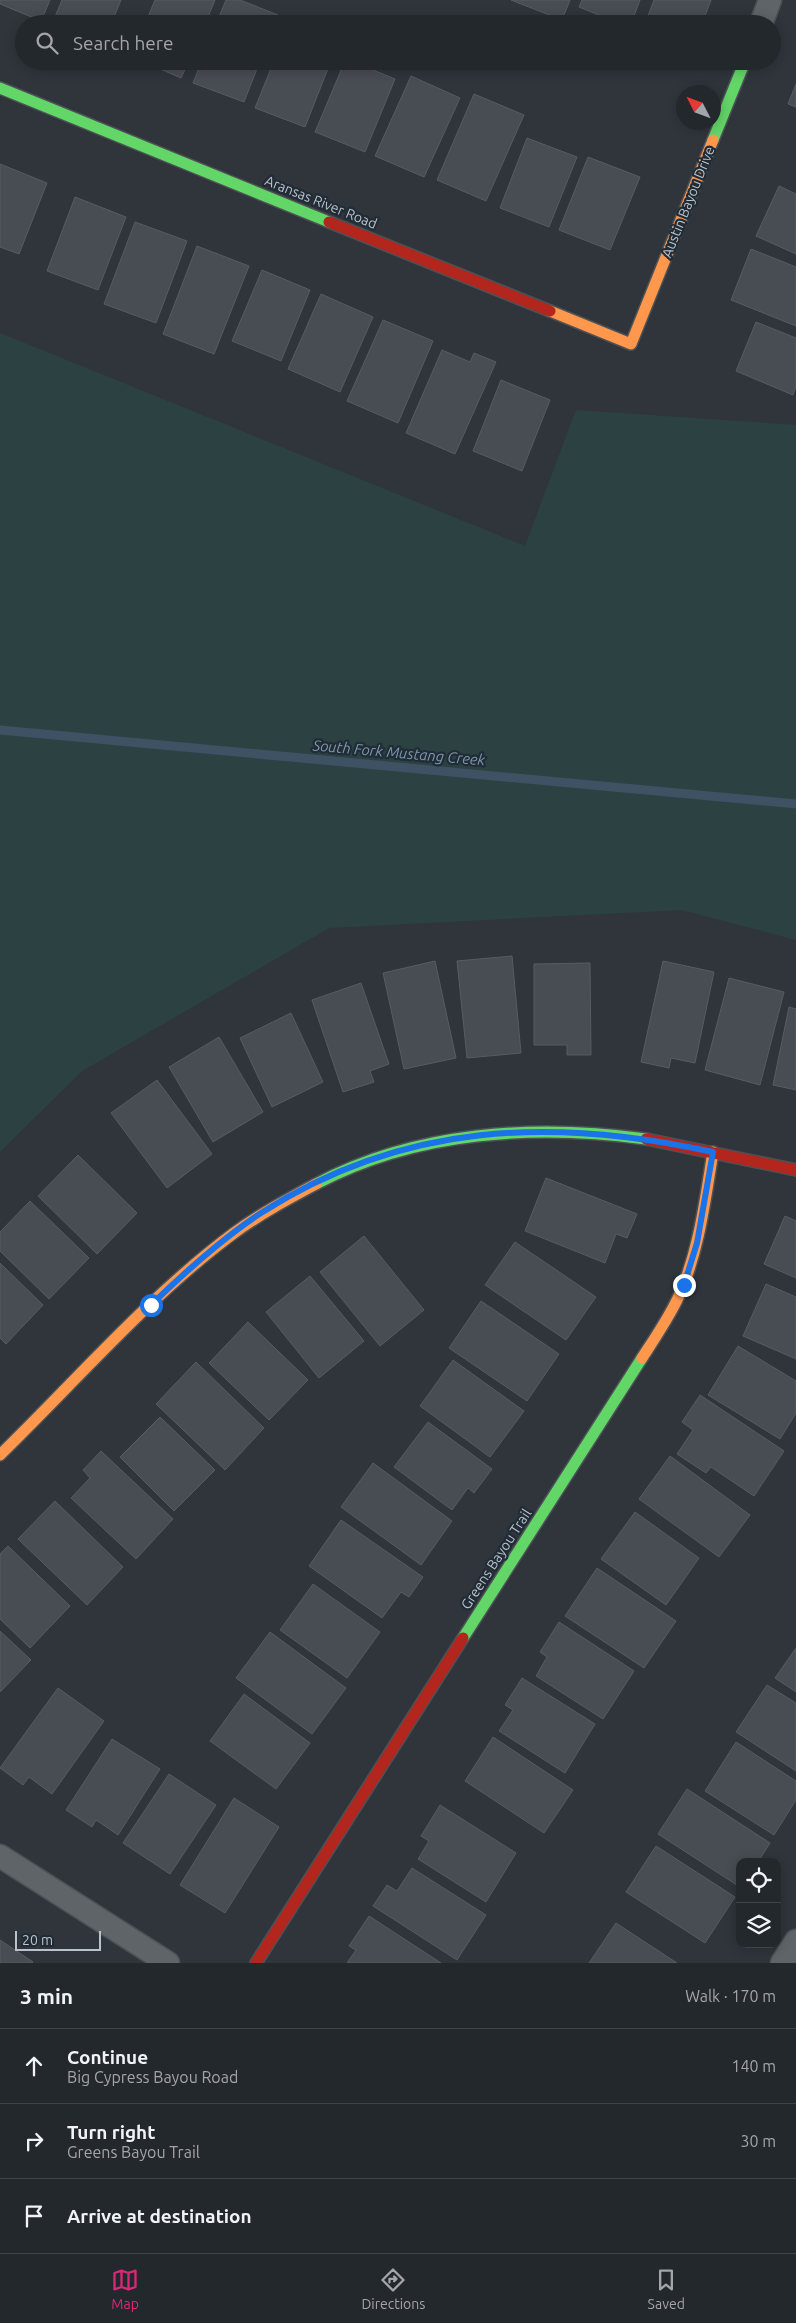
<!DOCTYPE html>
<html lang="en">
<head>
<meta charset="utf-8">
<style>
  body { margin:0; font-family:Ubuntu,sans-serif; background:#2f3438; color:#f1f3f6 }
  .controls { position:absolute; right:15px; bottom:15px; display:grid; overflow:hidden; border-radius:10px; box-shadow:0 2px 12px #0003 }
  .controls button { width:45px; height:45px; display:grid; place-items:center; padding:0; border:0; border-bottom:1px solid #404448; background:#23282c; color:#f1f3f6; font:25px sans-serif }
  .compass { position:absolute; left:676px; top:85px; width:45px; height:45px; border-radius:50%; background:#23282c; box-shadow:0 2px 12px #0003; rotate:312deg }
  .scale { position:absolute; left:15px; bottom:12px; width:86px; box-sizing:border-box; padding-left:5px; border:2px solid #bac2cb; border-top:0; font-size:14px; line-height:18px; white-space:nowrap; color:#bac2cb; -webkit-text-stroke:4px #212c36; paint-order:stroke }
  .stop { position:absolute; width:15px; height:15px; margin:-11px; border:4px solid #1a73e8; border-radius:50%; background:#fff }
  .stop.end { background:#1a73e8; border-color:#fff; box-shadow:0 1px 5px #0008 }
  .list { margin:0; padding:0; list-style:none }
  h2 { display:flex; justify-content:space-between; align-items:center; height:65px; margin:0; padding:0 20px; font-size:21px }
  h2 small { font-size:16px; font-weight:400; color:#a3a6a9 }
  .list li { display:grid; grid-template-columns:32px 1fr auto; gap:15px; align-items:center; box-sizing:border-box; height:75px; padding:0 20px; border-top:1px solid #404448 }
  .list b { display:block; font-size:19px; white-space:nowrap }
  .list p { margin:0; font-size:16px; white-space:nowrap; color:#a3a6a9 }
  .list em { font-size:16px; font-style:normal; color:#a3a6a9 }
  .icon { flex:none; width:28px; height:28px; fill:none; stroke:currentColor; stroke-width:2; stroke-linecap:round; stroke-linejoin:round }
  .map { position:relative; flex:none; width:796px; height:1963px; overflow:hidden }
  .search { position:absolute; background:#23282c; box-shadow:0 2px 12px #0003; left:15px; right:15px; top:15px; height:55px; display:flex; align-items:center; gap:12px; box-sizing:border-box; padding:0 18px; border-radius:28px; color:#a3a6a9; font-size:19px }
  .sheet { height:290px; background:#23282c }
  nav { display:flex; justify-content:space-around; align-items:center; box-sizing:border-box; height:70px; border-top:1px solid #404448; background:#23282c; font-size:14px; color:#a3a6a9 }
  nav a { display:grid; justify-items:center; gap:2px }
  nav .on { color:#db2777 }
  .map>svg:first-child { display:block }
  .green { fill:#2c4242 }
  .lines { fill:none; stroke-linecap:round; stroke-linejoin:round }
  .stream { stroke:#3e5264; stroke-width:9 }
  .building { fill:#484d53; stroke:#575c63 }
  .street-casing { stroke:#4c5156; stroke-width:25 }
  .fast-casing { stroke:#4c5156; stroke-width:14 }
  .slow-casing { stroke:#4c5156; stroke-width:14 }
  .jam-casing { stroke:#4c5156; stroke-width:14 }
  .street { stroke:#5f6469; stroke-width:22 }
  .fast { stroke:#63d668; stroke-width:11 }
  .slow { stroke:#ff974d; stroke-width:11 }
  .jam { stroke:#b3261e; stroke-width:11 }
  .route { stroke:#1a73e8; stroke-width:6 }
  .labels { text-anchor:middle; stroke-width:4.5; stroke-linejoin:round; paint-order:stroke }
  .street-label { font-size:14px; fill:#bac2cb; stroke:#212c36 }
  .water-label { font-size:15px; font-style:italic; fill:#7d96ab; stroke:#212c36 }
</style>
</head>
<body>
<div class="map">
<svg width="796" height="1963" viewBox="0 0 796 1963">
  <rect width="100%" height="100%" fill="#2f353b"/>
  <path class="green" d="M 0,333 L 525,546 L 576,410 L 796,425 L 796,940 L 682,910 L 329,928 L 82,1071 L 0,1152 Z"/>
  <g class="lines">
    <path class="stream" d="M 0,730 L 796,804"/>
  </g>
  <g class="building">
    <path d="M 0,0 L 50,0 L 41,21 L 0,4 Z"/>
    <path d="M 62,0 L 121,0 L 111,24 L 52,24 Z"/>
    <path d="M 155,0 L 215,0 L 205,24 L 145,24 Z"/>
    <path d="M 226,0 L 240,0 L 278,15 L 275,24 L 216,24 Z"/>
    <path d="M 511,0 L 570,0 L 562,20 Z"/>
    <path d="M 582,0 L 640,0 L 631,24 L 621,24 L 579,7 Z"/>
    <path d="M 654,0 L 711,0 L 702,24 L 645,24 Z"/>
    <path d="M 142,61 L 189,61 L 181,78 Z"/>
    <path d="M 202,61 L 260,61 L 244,102 L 193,83 Z"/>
    <path d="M 274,61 L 331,61 L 305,127 L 255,108 Z"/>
    <path d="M 345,61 L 351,61 L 395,79 L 365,152 L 315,132 Z"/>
    <path d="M 411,76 L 460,98 L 424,177 L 375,156 Z"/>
    <path d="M 796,84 L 796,107 L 788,104 Z"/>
    <path d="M 474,94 L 524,115 L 486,201 L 437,180 Z"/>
    <path d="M 527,138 L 577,157 L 549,227 L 500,208 Z"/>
    <path d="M 588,157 L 640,177 L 610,250 L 559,230 Z"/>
    <path d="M 0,164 L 47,183 L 19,254 L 0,247 Z"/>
    <path d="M 779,186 L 796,194 L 796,254 L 756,236 Z"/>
    <path d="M 75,197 L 126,217 L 98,290 L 47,271 Z"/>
    <path d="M 135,222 L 187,241 L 156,323 L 104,304 Z"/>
    <path d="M 197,246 L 249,266 L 214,354 L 163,334 Z"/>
    <path d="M 751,249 L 796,267 L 796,326 L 731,300 Z"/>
    <path d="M 262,270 L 310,290 L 281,361 L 232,341 Z"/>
    <path d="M 321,294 L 373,317 L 340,392 L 288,369 Z"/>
    <path d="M 383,320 L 433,341 L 398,423 L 347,401 Z"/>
    <path d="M 756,322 L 796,338 L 796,386 L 793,395 L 736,371 Z"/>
    <path d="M 442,350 L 470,362 L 474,353 L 496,362 L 455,454 L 406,433 Z"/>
    <path d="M 501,380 L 550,400 L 522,471 L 473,451 Z"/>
    <path d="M 512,956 L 521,1053 L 467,1058 L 457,961 Z"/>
    <path d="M 435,961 L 456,1058 L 404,1069 L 383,973 Z"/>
    <path d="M 663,961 L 714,972 L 695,1063 L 671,1058 L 669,1068 L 641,1062 Z"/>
    <path d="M 590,963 L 591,1055 L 567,1055 L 567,1045 L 534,1045 L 534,964 Z"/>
    <path d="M 729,978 L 784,992 L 760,1085 L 705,1070 Z"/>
    <path d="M 361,983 L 389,1064 L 370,1071 L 374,1082 L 343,1092 L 312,1000 Z"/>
    <path d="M 789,1007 L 796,1009 L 796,1090 L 773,1085 Z"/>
    <path d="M 291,1013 L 323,1082 L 272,1107 L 240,1038 Z"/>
    <path d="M 219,1037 L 263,1112 L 213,1142 L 169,1067 Z"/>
    <path d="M 157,1080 L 212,1154 L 167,1188 L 111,1113 Z"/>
    <path d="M 78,1155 L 137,1213 L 97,1254 L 38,1196 Z"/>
    <path d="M 546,1178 L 637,1214 L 627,1238 L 616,1234 L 605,1263 L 525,1231 Z"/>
    <path d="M 30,1201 L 89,1258 L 49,1299 L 0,1251 L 0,1232 Z"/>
    <path d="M 785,1216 L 796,1221 L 796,1278 L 764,1264 Z"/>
    <path d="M 364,1236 L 424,1310 L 380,1346 L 320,1272 Z"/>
    <path d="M 515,1242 L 596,1297 L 566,1340 L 485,1285 Z"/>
    <path d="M 0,1263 L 43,1305 L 6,1344 L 0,1338 Z"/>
    <path d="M 310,1276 L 364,1341 L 319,1378 L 266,1312 Z"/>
    <path d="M 766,1284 L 796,1297 L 796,1359 L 743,1336 Z"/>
    <path d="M 481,1301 L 559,1354 L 527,1401 L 449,1348 Z"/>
    <path d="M 248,1322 L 308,1380 L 269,1420 L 209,1363 Z"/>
    <path d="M 738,1346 L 796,1381 L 796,1413 L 780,1439 L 708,1395 Z"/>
    <path d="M 453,1360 L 524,1411 L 490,1457 L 420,1406 Z"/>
    <path d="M 196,1362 L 264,1428 L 225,1470 L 156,1404 Z"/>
    <path d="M 700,1395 L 784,1451 L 754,1496 L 711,1467 L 706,1473 L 677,1454 L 693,1430 L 682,1422 Z"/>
    <path d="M 160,1417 L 215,1470 L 174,1511 L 120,1457 Z"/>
    <path d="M 428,1422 L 492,1469 L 474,1493 L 468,1488 L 452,1510 L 394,1467 Z"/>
    <path d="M 101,1451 L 173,1519 L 136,1559 L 71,1498 L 90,1478 L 83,1470 Z"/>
    <path d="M 670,1456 L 750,1515 L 719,1557 L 639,1499 Z"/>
    <path d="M 373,1463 L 452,1521 L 421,1565 L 341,1507 Z"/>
    <path d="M 55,1501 L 123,1567 L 87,1605 L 18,1539 Z"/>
    <path d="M 635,1512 L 699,1558 L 666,1605 L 601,1559 Z"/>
    <path d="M 341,1520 L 423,1577 L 409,1597 L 401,1592 L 382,1618 L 309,1566 Z"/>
    <path d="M 8,1546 L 70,1606 L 30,1648 L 0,1619 L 0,1554 Z"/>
    <path d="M 597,1568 L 676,1621 L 644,1668 L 565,1616 Z"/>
    <path d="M 313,1584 L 380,1632 L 347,1678 L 280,1630 Z"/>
    <path d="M 559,1622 L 634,1671 L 603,1719 L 536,1676 L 547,1657 L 540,1652 Z"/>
    <path d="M 0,1631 L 31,1660 L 0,1692 Z"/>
    <path d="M 270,1632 L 346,1688 L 312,1734 L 236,1678 Z"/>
    <path d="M 796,1648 L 796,1692 L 775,1678 Z"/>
    <path d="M 522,1678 L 595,1724 L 565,1773 L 499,1731 L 513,1710 L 505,1705 Z"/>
    <path d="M 767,1685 L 796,1703 L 796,1771 L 736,1732 Z"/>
    <path d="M 58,1688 L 104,1721 L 52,1794 L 29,1777 L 23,1785 L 0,1768 Z"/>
    <path d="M 244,1694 L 310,1743 L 276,1789 L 210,1741 Z"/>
    <path d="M 493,1737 L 573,1790 L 544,1833 L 465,1781 Z"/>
    <path d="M 112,1739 L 160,1769 L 118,1835 L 96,1820 L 92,1827 L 66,1810 Z"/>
    <path d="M 736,1742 L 796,1781 L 796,1800 L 774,1835 L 705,1791 Z"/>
    <path d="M 169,1774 L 216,1805 L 170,1874 L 123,1843 Z"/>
    <path d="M 687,1789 L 770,1843 L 758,1862 L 740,1862 L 740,1887 L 658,1834 Z"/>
    <path d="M 234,1798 L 279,1827 L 225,1913 L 180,1885 Z"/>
    <path d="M 440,1805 L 516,1853 L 486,1902 L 418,1859 L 429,1841 L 421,1836 Z"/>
    <path d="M 656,1846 L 735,1897 L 705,1943 L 626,1892 Z"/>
    <path d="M 412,1868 L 486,1915 L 457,1960 L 373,1906 L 387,1885 L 397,1891 Z"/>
    <path d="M 369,1916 L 441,1963 L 347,1963 L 356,1950 L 349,1946 Z"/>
    <path d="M 616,1923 L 677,1963 L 589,1963 Z"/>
    <path d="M 0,1940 L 33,1962 L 32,1963 L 0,1963 Z"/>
  </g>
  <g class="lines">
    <g class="street-casing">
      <g id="street">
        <path d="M 761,24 L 770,0"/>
        <path d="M 0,1856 L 168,1963"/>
        <path d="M 782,1963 L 796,1941"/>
      </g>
    </g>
    <g class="fast-casing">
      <g id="fast">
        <path d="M 0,88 L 329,222"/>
        <path d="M 713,140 L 745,61"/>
        <path d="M 316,1184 C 416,1131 535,1124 646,1139"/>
        <path d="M 463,1638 L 642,1358"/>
      </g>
    </g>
    <g class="slow-casing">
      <g id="slow">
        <path d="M 550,311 L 631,344 L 713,140"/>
        <path d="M 642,1358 C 655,1338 668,1319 678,1298 C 699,1252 705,1201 713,1152"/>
        <path d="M 0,1455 C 76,1381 149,1296 234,1233 C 260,1214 288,1199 316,1184"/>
      </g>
    </g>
    <g class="jam-casing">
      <g id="jam">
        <path d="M 329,222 L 550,311"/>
        <path d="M 646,1139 L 796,1170"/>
        <path d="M 256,1963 L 463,1638"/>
      </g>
    </g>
    <use href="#street" class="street"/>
    <use href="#fast" class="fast"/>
    <use href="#slow" class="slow"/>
    <use href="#jam" class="jam"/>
  </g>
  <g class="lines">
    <path class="route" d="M 151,1305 C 185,1272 221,1239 261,1213 C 403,1122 553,1117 713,1152 L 697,1243 L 684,1285"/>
  </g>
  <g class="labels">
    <g class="street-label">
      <text transform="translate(321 202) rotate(22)" y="5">Aransas River Road</text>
      <text transform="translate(688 202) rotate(-68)" y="5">Austin Bayou Drive</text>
      <text transform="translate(496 1559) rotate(-57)" y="5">Greens Bayou Trail</text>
    </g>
    <g class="water-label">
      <text transform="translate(399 753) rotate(5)" y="5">South Fork Mustang Creek</text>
    </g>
  </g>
</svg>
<div class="controls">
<button><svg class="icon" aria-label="locate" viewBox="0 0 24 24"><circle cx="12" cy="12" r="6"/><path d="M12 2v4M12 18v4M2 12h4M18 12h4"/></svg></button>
<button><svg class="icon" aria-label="layers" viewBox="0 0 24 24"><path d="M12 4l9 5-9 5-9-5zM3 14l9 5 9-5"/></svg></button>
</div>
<svg class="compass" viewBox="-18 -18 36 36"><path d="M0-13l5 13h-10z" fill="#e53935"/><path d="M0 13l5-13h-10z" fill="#a3a6a9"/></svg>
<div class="scale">20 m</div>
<div class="stop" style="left:151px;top:1305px"></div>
<div class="stop end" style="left:684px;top:1285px"></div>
<div class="search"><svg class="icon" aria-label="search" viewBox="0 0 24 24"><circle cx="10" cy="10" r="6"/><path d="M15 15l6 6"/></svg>Search here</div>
</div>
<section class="sheet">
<h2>3 min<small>Walk · 170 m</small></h2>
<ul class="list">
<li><svg class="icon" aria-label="ahead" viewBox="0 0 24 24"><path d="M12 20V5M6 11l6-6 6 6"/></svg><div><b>Continue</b><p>Big Cypress Bayou Road</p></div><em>140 m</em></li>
<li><svg class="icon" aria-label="right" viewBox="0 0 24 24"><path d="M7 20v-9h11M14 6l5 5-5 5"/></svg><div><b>Turn right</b><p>Greens Bayou Trail</p></div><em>30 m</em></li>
<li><svg class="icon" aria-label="arrive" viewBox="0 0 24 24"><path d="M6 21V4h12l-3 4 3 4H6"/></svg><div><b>Arrive at destination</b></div></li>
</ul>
</section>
<nav>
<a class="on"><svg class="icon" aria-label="map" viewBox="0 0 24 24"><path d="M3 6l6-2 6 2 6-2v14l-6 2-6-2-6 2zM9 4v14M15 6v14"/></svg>Map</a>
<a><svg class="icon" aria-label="directions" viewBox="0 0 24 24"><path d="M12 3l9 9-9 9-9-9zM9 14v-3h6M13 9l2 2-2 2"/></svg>Directions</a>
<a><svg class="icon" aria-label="saved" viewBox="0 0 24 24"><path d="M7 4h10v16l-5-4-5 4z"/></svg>Saved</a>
</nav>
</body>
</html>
